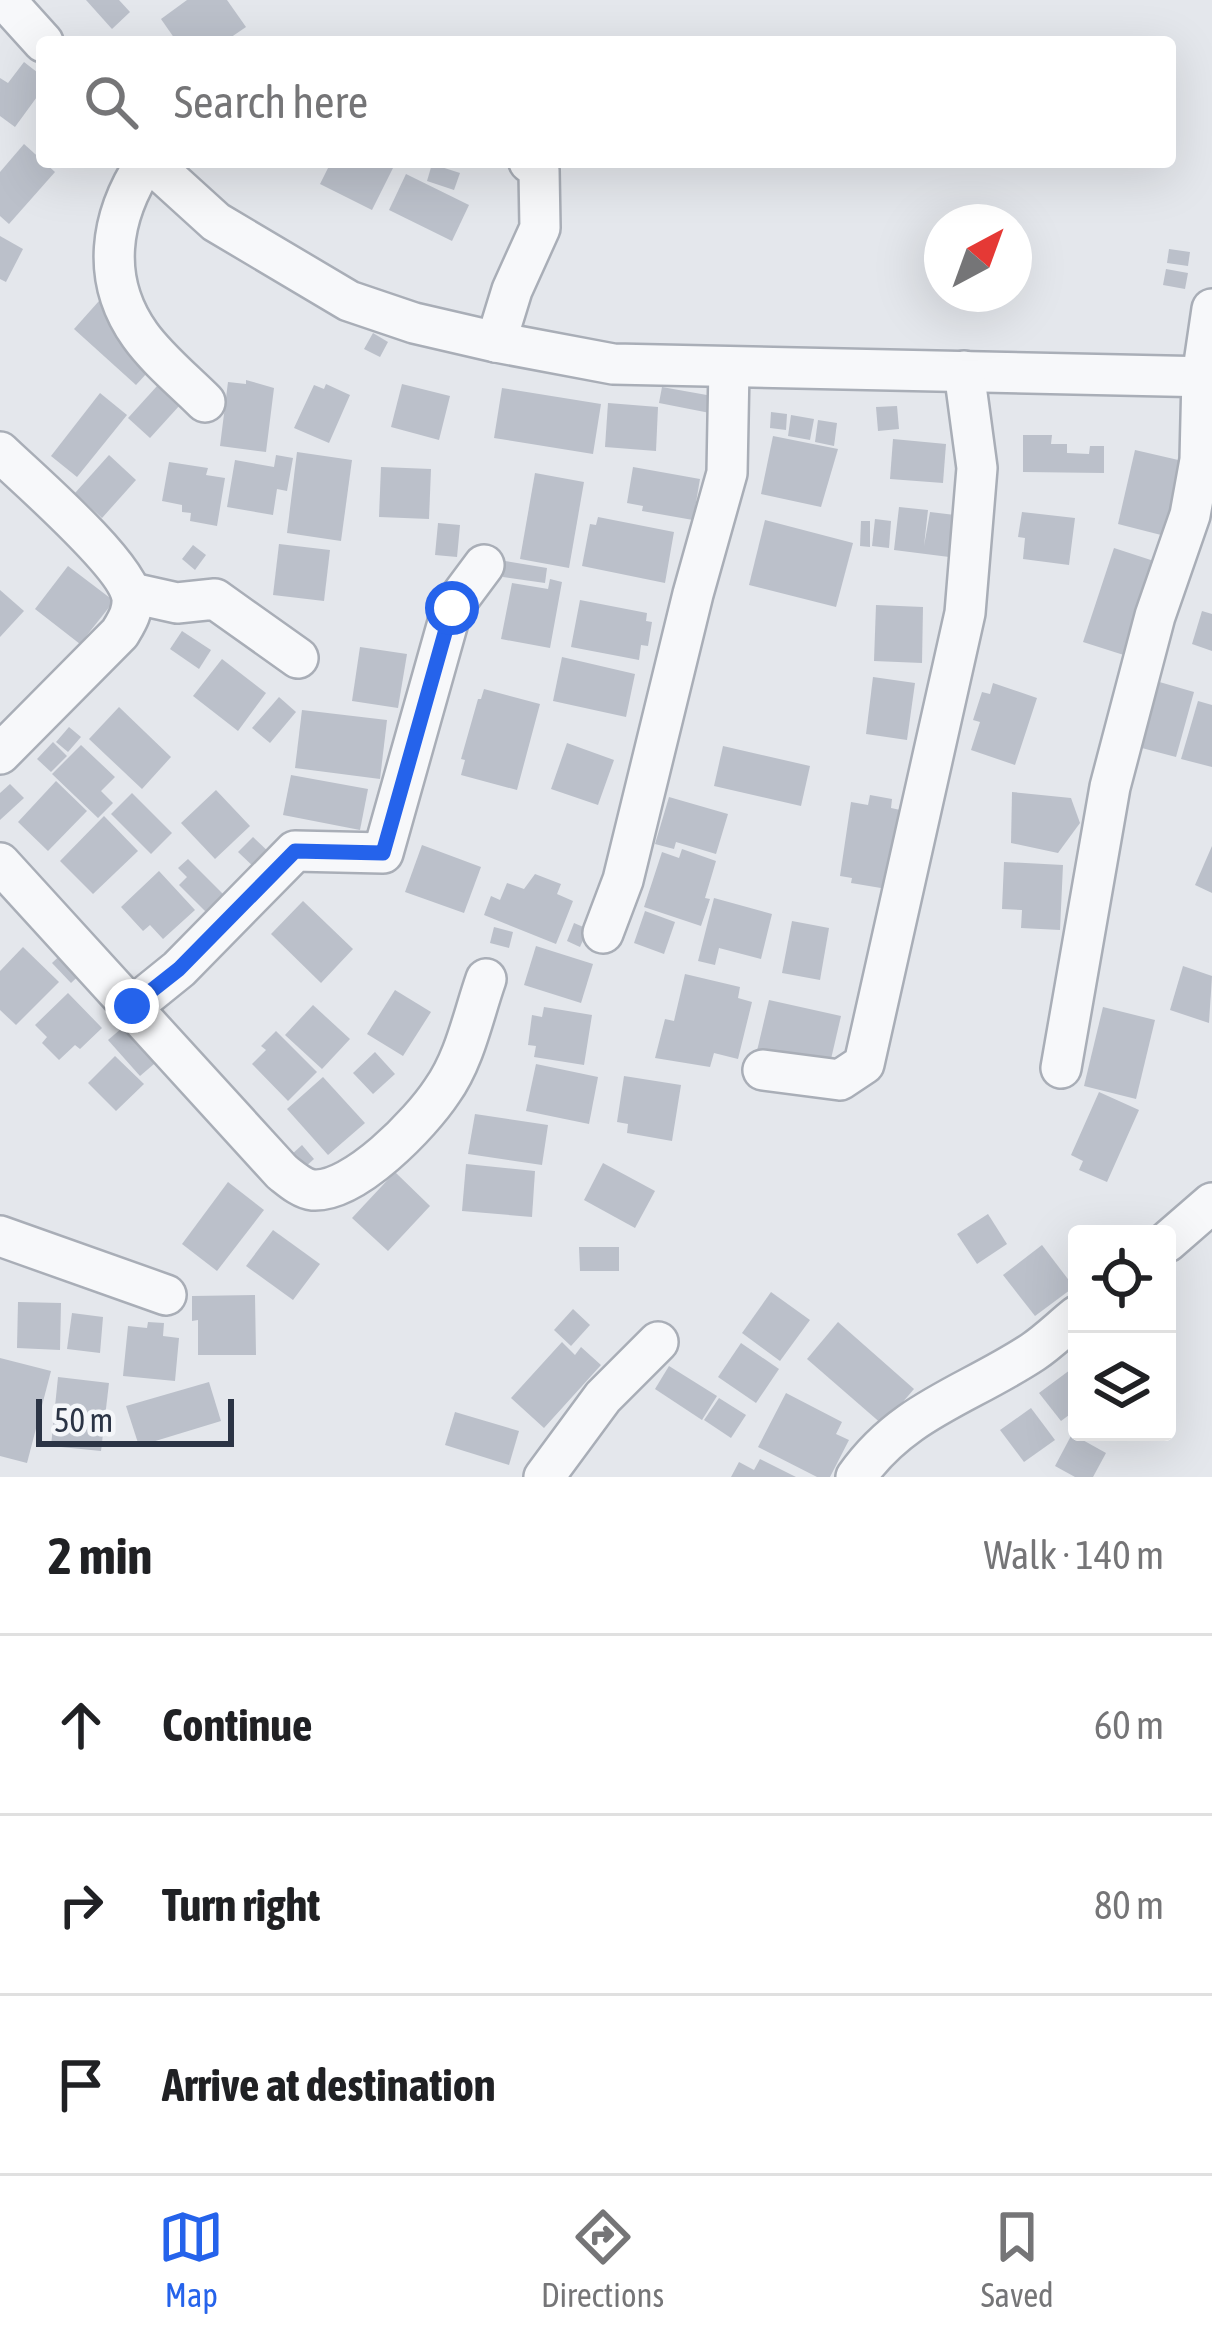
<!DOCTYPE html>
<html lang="en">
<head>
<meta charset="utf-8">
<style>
  body { margin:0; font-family:"Asap Condensed",sans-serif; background:#f2f2f2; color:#202124 }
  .controls { position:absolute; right:36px; bottom:36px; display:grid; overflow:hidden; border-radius:12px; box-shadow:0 12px 48px #0002 }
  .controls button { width:108px; height:108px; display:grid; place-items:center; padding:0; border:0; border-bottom:3px solid #e0e0e0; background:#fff; color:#202124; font:60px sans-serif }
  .compass { position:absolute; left:924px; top:204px; width:108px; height:108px; border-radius:50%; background:#fff; box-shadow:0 12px 48px #0002; rotate:41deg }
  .scale { position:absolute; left:36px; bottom:30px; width:198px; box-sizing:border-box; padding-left:12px; border:6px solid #2b3445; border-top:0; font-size:33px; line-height:42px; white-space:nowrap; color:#2b3445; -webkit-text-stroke:9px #f4f6f9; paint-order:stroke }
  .stop { position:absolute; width:36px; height:36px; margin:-27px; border:9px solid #2563eb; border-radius:50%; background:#fff }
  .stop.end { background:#2563eb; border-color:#fff; box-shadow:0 3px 12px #0008 }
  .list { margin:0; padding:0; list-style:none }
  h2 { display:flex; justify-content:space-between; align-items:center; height:156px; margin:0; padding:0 48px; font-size:51px }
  h2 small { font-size:39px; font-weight:400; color:#757577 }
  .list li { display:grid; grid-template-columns:78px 1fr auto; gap:36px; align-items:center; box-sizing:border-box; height:180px; padding:0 48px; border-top:3px solid #e0e0e0 }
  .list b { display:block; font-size:45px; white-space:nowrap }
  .list em { font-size:39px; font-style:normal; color:#757577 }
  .icon { flex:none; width:66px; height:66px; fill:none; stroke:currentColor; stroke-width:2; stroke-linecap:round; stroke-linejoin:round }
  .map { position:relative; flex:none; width:1212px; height:1477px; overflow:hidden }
  .search { position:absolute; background:#fff; box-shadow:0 12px 48px #0002; left:36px; right:36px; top:36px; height:132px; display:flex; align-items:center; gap:30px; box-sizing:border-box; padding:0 42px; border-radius:12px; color:#757577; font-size:45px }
  .sheet { height:696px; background:#fff }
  nav { display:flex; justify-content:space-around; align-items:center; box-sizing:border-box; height:168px; border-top:3px solid #e0e0e0; background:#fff; font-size:33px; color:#757577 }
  nav a { display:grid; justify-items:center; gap:6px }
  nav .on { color:#2563eb }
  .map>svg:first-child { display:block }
  .building { fill:#bbc0ca }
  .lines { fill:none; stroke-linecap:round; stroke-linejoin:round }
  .minor-casing { stroke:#a9aeb7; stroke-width:44 }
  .minor { stroke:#f7f8fa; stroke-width:39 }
  .route { stroke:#2563eb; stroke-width:15 }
</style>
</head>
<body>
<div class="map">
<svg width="1212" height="1477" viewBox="0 0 1212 1477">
  <rect width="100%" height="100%" fill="#e4e7ec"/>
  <g class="building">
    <path d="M 86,0 L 119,0 L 130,12 L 112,29 Z"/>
    <path d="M 187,0 L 227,0 L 246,27 L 224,42 L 177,42 L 161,19 Z"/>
    <path d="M 24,62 L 42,76 L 42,90 L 15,127 L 0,116 L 0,78 L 8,83 Z"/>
    <path d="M 24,144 L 55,172 L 9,224 L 0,216 L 0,172 Z"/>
    <path d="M 331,162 L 396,162 L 372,210 L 320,184 Z"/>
    <path d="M 432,164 L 460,173 L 454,190 L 427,181 Z"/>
    <path d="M 406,174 L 469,205 L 452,241 L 389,210 Z"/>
    <path d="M 0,236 L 23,249 L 6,282 L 0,279 Z"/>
    <path d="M 1169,249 L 1190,252 L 1188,266 L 1167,263 Z"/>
    <path d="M 1166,269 L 1188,273 L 1185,289 L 1163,285 Z"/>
    <path d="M 99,301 L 159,360 L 136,385 L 74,329 Z"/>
    <path d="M 373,333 L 388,342 L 380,357 L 364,349 Z"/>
    <path d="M 168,374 L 190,394 L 150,438 L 128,418 Z"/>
    <path d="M 246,380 L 274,388 L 266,452 L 220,446 L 228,382 L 246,384 Z"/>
    <path d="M 326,384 L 350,395 L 329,443 L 294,428 L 314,385 L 324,389 Z"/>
    <path d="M 402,384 L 450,396 L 439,440 L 391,427 Z"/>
    <path d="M 662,387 L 718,397 L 715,414 L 659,403 Z"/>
    <path d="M 502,388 L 601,404 L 593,454 L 494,438 Z"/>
    <path d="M 100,393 L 127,415 L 77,477 L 51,456 Z"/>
    <path d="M 608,403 L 658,407 L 656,451 L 605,447 Z"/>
    <path d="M 897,406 L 899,429 L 878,431 L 876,407 Z"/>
    <path d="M 771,412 L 787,414 L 786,430 L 770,428 Z"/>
    <path d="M 791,415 L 814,419 L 810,440 L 788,436 Z"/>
    <path d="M 818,420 L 837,423 L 834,446 L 815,442 Z"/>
    <path d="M 1023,435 L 1052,435 L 1051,444 L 1067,444 L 1067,453 L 1089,454 L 1090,446 L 1104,446 L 1104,473 L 1023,472 Z"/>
    <path d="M 773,436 L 838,449 L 821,507 L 761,494 Z"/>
    <path d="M 893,439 L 946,444 L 943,483 L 890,479 Z"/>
    <path d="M 1135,450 L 1187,462 L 1165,536 L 1118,524 Z"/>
    <path d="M 297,452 L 352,460 L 341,541 L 287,533 Z"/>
    <path d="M 109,455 L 136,480 L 102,518 L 75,493 Z"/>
    <path d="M 276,455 L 293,458 L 287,491 L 277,489 L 273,515 L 227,507 L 235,460 L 274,467 Z"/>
    <path d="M 169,462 L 208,468 L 206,475 L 225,478 L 217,526 L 190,521 L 191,513 L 182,512 L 182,505 L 162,501 Z"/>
    <path d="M 381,467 L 431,469 L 429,519 L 379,517 Z"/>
    <path d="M 633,467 L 700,479 L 693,520 L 642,511 L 643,506 L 627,503 Z"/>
    <path d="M 535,473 L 584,482 L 569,568 L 520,559 Z"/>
    <path d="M 899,507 L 928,510 L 924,546 L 930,512 L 955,515 L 965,559 L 894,550 Z"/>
    <path d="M 1022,512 L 1075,518 L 1069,565 L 1023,559 L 1025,538 L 1018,537 Z"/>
    <path d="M 598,517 L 674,532 L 665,583 L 582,566 L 590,524 L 596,525 Z"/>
    <path d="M 875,519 L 891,521 L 889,548 L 872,546 Z"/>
    <path d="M 765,520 L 853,543 L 836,607 L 749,585 Z"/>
    <path d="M 861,521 L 870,521 L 870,547 L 860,546 Z"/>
    <path d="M 438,523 L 460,525 L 457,557 L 435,555 Z"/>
    <path d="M 279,544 L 330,550 L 324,601 L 273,595 Z"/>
    <path d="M 193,545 L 206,555 L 195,570 L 182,559 Z"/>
    <path d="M 1114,548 L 1160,563 L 1130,657 L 1083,642 Z"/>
    <path d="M 505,561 L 547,568 L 545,583 L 503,577 Z"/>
    <path d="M 68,566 L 114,601 L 80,644 L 35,609 Z"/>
    <path d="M 550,579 L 562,582 L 550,648 L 501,639 L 512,583 L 548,589 Z"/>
    <path d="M 0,590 L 24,611 L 0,637 Z"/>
    <path d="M 580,600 L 647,613 L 646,621 L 652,622 L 648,646 L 641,645 L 639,660 L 571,647 Z"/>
    <path d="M 876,605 L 923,607 L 922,663 L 874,661 Z"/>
    <path d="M 1202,611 L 1212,614 L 1212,651 L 1192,644 Z"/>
    <path d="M 182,631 L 211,650 L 199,669 L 170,649 Z"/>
    <path d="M 360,647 L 407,654 L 398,708 L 352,701 Z"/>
    <path d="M 562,657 L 635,674 L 626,717 L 553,701 Z"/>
    <path d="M 222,659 L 266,693 L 238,731 L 193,696 Z"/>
    <path d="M 873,677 L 915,683 L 907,740 L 866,734 Z"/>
    <path d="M 1156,681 L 1194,692 L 1176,757 L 1138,747 Z"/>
    <path d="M 993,683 L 1037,698 L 1015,765 L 971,750 L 980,722 L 973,720 L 982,692 L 990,694 Z"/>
    <path d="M 484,689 L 540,704 L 517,790 L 461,775 L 465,760 L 461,759 L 478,699 L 481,699 Z"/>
    <path d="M 279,697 L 296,712 L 270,743 L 252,728 Z"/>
    <path d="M 1198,701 L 1212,705 L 1212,767 L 1181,759 Z"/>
    <path d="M 119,707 L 171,757 L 142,789 L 89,739 Z"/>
    <path d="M 302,710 L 387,720 L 380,779 L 295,768 Z"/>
    <path d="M 69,727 L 81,737 L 68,752 L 56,742 Z"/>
    <path d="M 53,742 L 67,756 L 51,772 L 37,759 Z"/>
    <path d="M 567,743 L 614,760 L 598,805 L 551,789 Z"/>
    <path d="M 81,745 L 115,777 L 101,791 L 113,803 L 98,818 L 52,774 Z"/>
    <path d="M 723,746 L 810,766 L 801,806 L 714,786 Z"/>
    <path d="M 291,775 L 368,789 L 360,830 L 283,815 Z"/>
    <path d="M 56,781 L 87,811 L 48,851 L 18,822 Z"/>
    <path d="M 10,784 L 24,798 L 0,820 L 0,793 Z"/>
    <path d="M 216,790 L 250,826 L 215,859 L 181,823 Z"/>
    <path d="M 1012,792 L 1071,798 L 1080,823 L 1058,853 L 1011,843 Z"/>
    <path d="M 132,793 L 172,833 L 151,854 L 111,814 Z"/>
    <path d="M 870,795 L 892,799 L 891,808 L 905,811 L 893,890 L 851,883 L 852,878 L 840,876 L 851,802 L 868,805 Z"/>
    <path d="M 669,797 L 728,814 L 716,854 L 676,842 L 674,849 L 655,844 Z"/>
    <path d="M 104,816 L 138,851 L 93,894 L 60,861 Z"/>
    <path d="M 253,837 L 272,855 L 257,870 L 238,852 Z"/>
    <path d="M 422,845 L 481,867 L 464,913 L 405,892 Z"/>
    <path d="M 1212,846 L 1212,893 L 1195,885 Z"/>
    <path d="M 682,849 L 716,861 L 705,898 L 710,899 L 701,926 L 644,907 L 662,852 L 679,858 Z"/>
    <path d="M 188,859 L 228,899 L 210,916 L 179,885 L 187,877 L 178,868 Z"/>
    <path d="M 1004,862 L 1063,865 L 1060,930 L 1021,928 L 1022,910 L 1002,909 Z"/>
    <path d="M 159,871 L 195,910 L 163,939 L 150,925 L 143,931 L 121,907 Z"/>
    <path d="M 535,874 L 561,884 L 557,894 L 573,901 L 556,944 L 484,915 L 491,896 L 500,900 L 507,883 L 524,889 Z"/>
    <path d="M 714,898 L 772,914 L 761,959 L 719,948 L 715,965 L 698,961 Z"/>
    <path d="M 303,901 L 353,949 L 321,983 L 271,934 Z"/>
    <path d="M 645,911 L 675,922 L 664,954 L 634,943 Z"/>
    <path d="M 792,921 L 829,928 L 820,980 L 782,973 Z"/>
    <path d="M 574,923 L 588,929 L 580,947 L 567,941 Z"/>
    <path d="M 494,927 L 513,932 L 509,948 L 490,943 Z"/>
    <path d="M 71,945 L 90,965 L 71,983 L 52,963 Z"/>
    <path d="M 536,946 L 593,964 L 581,1003 L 524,985 Z"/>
    <path d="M 23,947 L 59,982 L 16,1025 L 0,1010 L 0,971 Z"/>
    <path d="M 1183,966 L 1212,976 L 1209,1023 L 1170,1010 Z"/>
    <path d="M 685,974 L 740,987 L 738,998 L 752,1002 L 738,1059 L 714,1053 L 710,1067 L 655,1058 L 665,1019 L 674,1021 Z"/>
    <path d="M 395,990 L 431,1012 L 403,1056 L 367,1034 Z"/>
    <path d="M 68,993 L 102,1028 L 80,1049 L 75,1045 L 59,1060 L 42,1043 L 47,1037 L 35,1025 Z"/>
    <path d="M 769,1000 L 841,1016 L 828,1072 L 756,1055 Z"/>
    <path d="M 313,1005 L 350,1039 L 322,1069 L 285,1035 Z"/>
    <path d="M 544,1007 L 592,1015 L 584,1065 L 534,1057 L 536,1046 L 528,1045 L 532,1015 L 542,1017 Z"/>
    <path d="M 1103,1007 L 1155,1020 L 1136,1099 L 1084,1086 Z"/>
    <path d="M 129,1022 L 161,1058 L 140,1076 L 108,1040 Z"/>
    <path d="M 276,1031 L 317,1072 L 288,1101 L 252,1064 L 266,1050 L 261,1046 Z"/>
    <path d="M 375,1052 L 395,1074 L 373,1094 L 353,1073 Z"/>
    <path d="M 115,1056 L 144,1084 L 116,1111 L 88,1083 Z"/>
    <path d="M 536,1064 L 598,1077 L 589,1124 L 526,1111 Z"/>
    <path d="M 624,1076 L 681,1085 L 672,1141 L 627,1133 L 628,1124 L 617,1122 Z"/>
    <path d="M 323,1077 L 365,1123 L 328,1155 L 287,1109 Z"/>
    <path d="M 1099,1092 L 1139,1110 L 1107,1182 L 1079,1170 L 1083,1161 L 1071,1155 Z"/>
    <path d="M 475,1114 L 548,1125 L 542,1165 L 468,1154 Z"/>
    <path d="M 302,1145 L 314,1159 L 303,1169 L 291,1155 Z"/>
    <path d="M 603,1163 L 655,1191 L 635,1228 L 584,1200 Z"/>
    <path d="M 466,1164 L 535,1171 L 532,1217 L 462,1211 Z"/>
    <path d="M 395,1172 L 430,1206 L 388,1251 L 352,1218 Z"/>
    <path d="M 228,1182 L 264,1210 L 217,1271 L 182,1244 Z"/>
    <path d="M 988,1214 L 1007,1244 L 977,1264 L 957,1234 Z"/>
    <path d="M 273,1230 L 320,1264 L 293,1300 L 246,1266 Z"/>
    <path d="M 1042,1245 L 1074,1287 L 1035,1316 L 1003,1275 Z"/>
    <path d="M 579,1247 L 619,1247 L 619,1271 L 580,1271 Z"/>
    <path d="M 771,1292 L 810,1320 L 780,1361 L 742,1333 Z"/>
    <path d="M 255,1295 L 256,1355 L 198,1355 L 198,1320 L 192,1321 L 192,1296 Z"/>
    <path d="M 18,1302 L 61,1303 L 60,1350 L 17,1348 Z"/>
    <path d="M 573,1309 L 590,1325 L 571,1346 L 554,1330 Z"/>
    <path d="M 72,1313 L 103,1317 L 100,1353 L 67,1349 Z"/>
    <path d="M 148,1322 L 164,1323 L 163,1336 L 179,1338 L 175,1381 L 123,1376 L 128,1326 L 147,1328 Z"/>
    <path d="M 838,1322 L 914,1389 L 883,1425 L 807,1359 Z"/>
    <path d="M 562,1342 L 575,1355 L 581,1347 L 601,1365 L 544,1428 L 511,1398 Z"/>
    <path d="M 741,1343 L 779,1369 L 756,1403 L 718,1377 Z"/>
    <path d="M 0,1358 L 51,1371 L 27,1463 L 0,1456 Z"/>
    <path d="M 669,1366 L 717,1396 L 702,1420 L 655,1389 Z"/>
    <path d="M 1074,1367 L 1077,1409 L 1061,1421 L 1039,1393 Z"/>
    <path d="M 58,1377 L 109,1383 L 101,1451 L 51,1446 Z"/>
    <path d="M 209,1382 L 221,1421 L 139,1446 L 126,1406 Z"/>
    <path d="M 786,1393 L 842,1422 L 836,1434 L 849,1440 L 830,1477 L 817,1477 L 758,1447 Z"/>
    <path d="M 719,1398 L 746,1415 L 731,1438 L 704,1420 Z"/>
    <path d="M 1031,1408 L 1055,1440 L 1024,1462 L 1000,1430 Z"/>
    <path d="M 455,1412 L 519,1431 L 509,1465 L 445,1445 Z"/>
    <path d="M 1072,1434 L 1106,1453 L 1093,1477 L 1075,1477 L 1055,1466 Z"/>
    <path d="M 760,1459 L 796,1477 L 731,1477 L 739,1462 L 754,1470 Z"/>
  </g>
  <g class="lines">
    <g class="minor-casing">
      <g id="minor">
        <path d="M 5,0 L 43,42"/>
        <path d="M 146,162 C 110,216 100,279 140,335 C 157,359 184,381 205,402"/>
        <path d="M 150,162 L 216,222 L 349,301 L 414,323 L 496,342 L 613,364 L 1212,377"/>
        <path d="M 496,342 L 512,290 L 540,228 L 539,170 L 529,162"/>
        <path d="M 0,452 C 28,479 127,564 132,598 C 133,612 127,621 120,633 L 0,754"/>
        <path d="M 132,593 L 177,603 L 215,599 L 298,658"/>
        <path d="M 0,863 L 282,1172 C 291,1179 302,1189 313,1190 C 354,1193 421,1123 442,1091 C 465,1059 473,1016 486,979"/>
        <path d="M 603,933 L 623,880 L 693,594 L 727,473 L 729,367"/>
        <path d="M 132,1007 L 179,969 L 295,851 L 383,853 L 452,608 L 484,565"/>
        <path d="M 1061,1068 L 1110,787 L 1155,616 L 1190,515 L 1200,460 L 1202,377 L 1212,309"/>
        <path d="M 763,1070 L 840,1080 L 864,1064 L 965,613 L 977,468 L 964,371"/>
        <path d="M 0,1236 L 166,1295"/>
        <path d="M 1167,1242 L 1212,1203"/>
        <path d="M 544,1477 L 603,1397 L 658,1342"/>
        <path d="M 856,1477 C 903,1410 968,1395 1033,1352 C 1048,1342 1062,1328 1077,1316"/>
      </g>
    </g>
    <use href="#minor" class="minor"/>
  </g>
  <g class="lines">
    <path class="route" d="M 132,1006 L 179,969 L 295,851 L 383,853 L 452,608"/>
  </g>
</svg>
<div class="controls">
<button><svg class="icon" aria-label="locate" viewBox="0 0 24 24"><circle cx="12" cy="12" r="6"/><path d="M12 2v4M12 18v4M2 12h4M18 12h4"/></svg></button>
<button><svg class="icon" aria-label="layers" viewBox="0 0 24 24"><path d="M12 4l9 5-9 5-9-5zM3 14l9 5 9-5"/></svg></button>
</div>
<svg class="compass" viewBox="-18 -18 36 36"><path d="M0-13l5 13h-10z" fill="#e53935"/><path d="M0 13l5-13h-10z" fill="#757577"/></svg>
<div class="scale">50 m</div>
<div class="stop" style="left:452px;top:608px"></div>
<div class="stop end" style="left:132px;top:1006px"></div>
<div class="search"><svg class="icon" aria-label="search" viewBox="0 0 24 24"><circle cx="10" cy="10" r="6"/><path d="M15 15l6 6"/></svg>Search here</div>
</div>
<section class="sheet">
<h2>2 min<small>Walk · 140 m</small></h2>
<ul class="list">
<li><svg class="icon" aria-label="ahead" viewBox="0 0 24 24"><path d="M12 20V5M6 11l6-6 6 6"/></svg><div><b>Continue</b></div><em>60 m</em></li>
<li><svg class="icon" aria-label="right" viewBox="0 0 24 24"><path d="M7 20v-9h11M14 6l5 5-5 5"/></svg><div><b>Turn right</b></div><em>80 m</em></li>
<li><svg class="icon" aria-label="arrive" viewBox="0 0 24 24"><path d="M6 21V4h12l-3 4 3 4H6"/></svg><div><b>Arrive at destination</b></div></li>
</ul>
</section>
<nav>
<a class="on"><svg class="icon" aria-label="map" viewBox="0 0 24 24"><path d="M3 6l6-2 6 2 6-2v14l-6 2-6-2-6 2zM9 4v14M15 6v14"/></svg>Map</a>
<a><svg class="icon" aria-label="directions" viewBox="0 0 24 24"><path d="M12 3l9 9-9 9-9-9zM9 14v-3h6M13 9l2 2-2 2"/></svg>Directions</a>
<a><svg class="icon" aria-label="saved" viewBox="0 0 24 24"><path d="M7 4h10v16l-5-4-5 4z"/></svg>Saved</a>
</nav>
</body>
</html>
